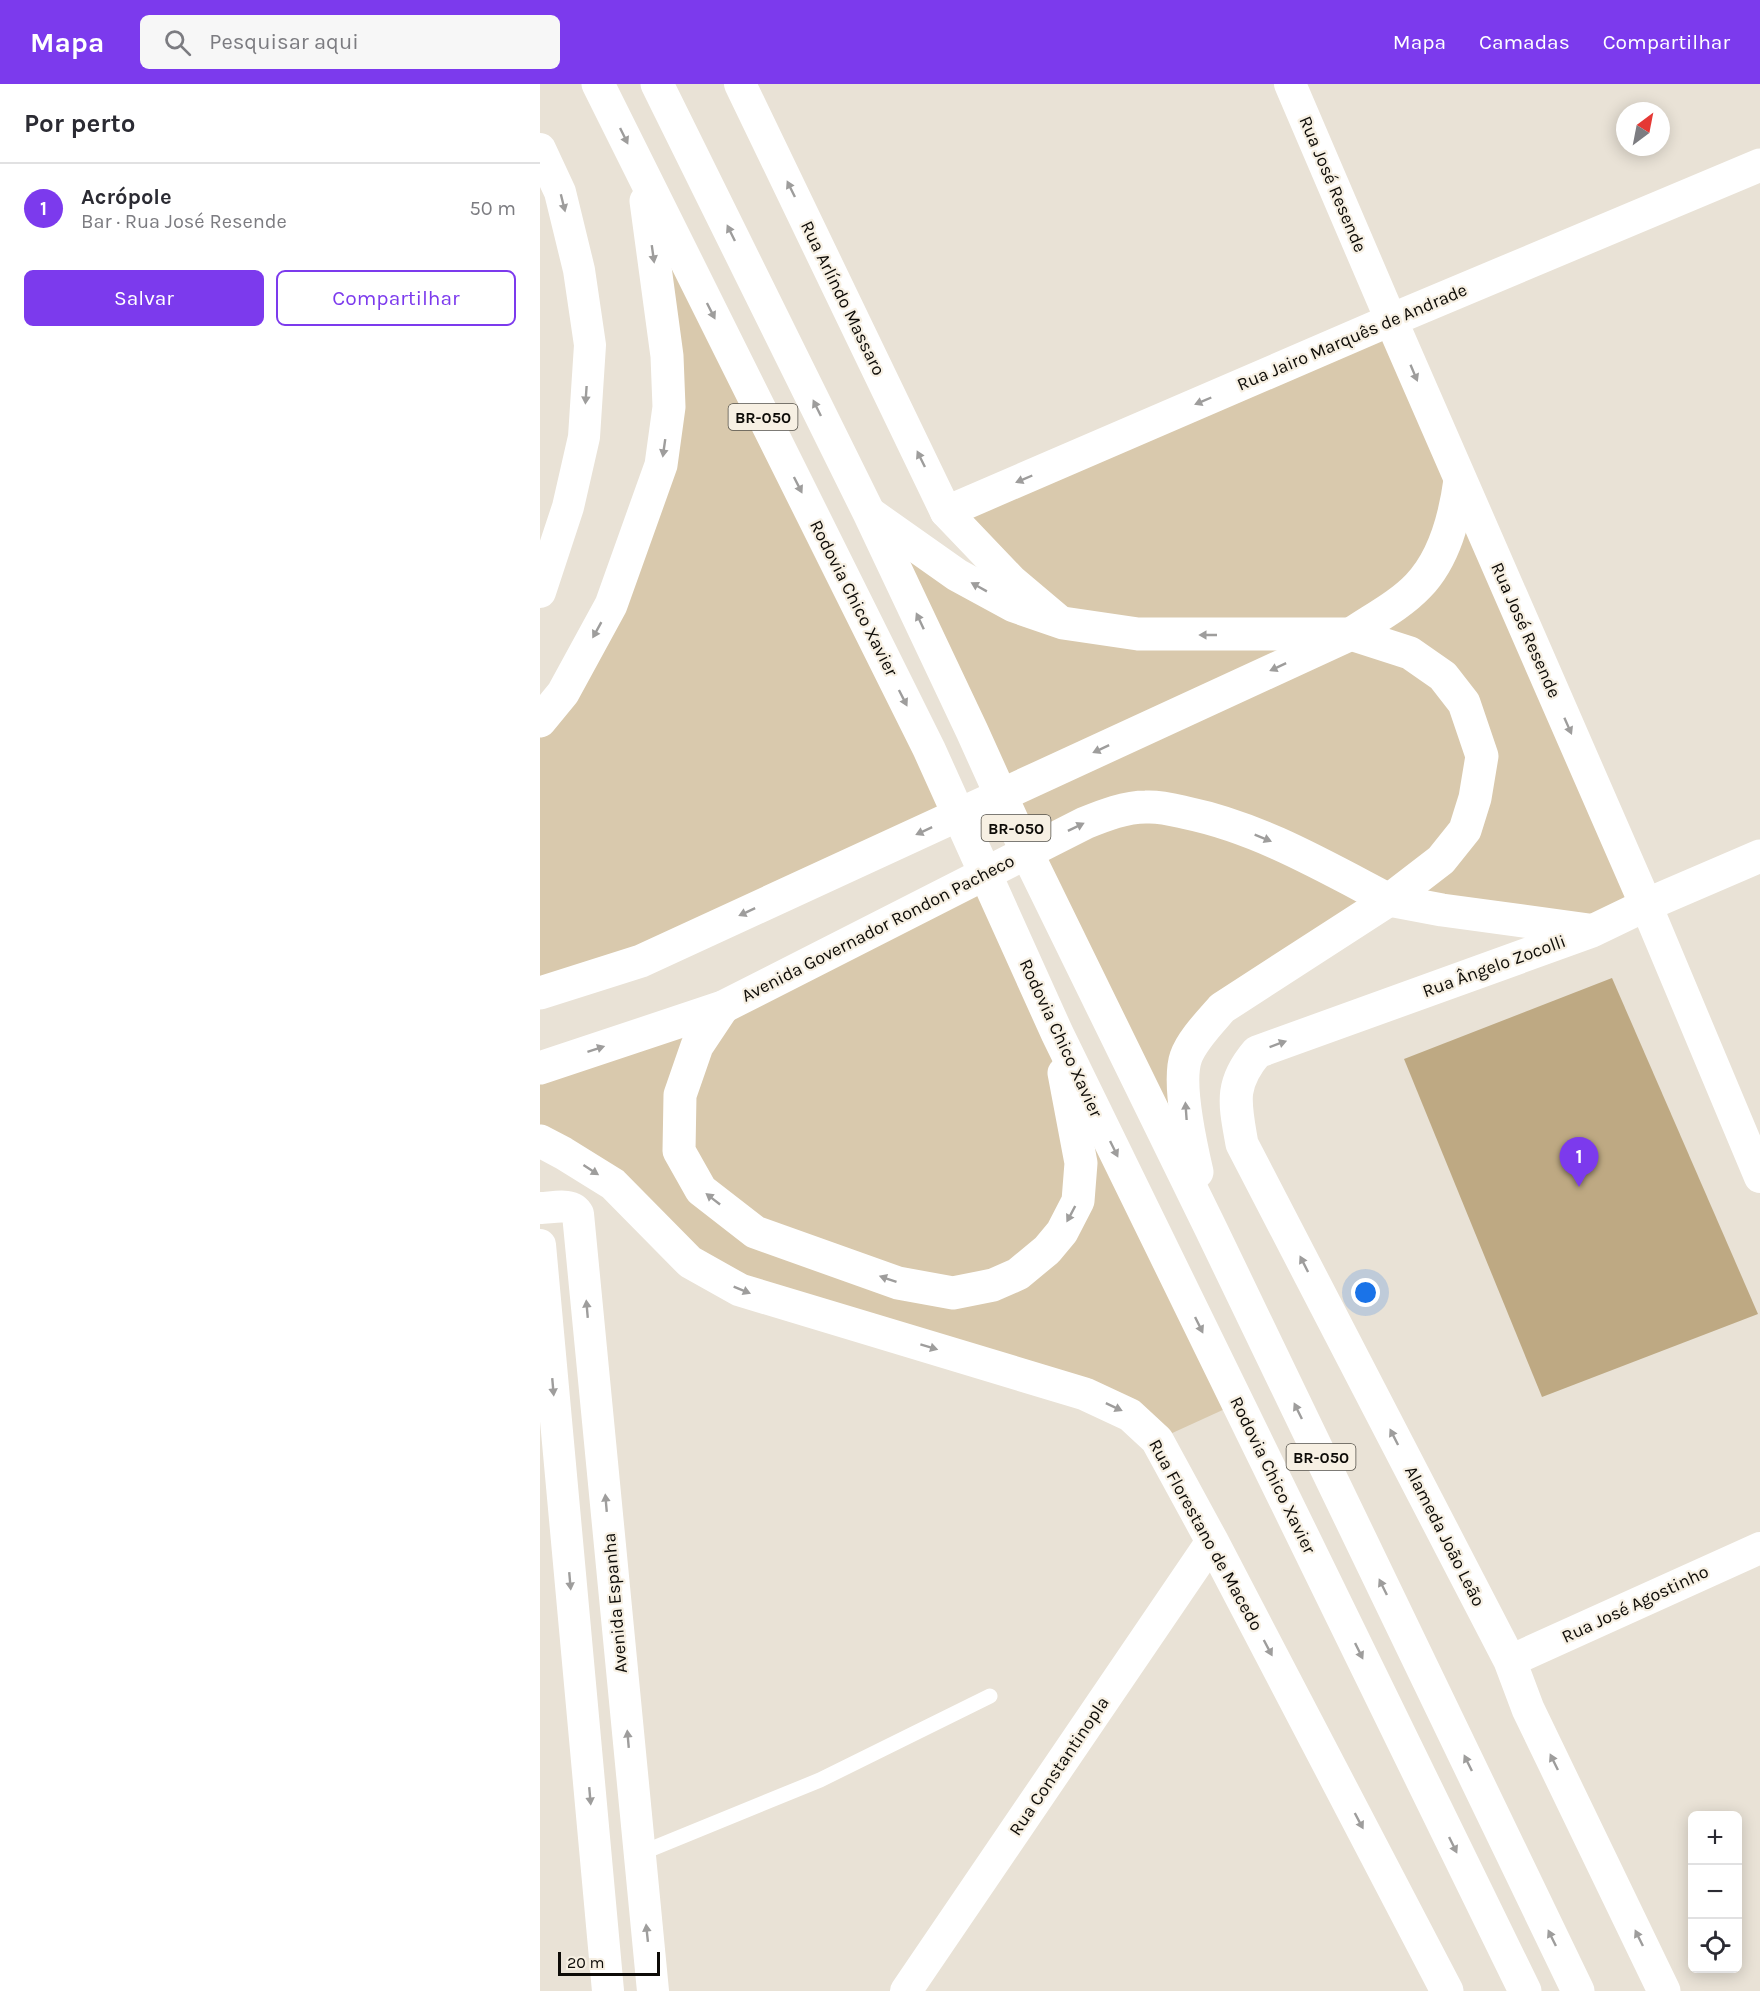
<!DOCTYPE html>
<html lang="pt">
<head>
<meta charset="utf-8">
<style>
  body { margin:0; font-family:Karla,sans-serif; background:#f7f7f7; color:#2b2b33 }
  .controls { position:absolute; right:18px; bottom:18px; display:grid; overflow:hidden; border-radius:9px; box-shadow:0 3px 15px #0003 }
  .controls button { width:54px; height:54px; display:grid; place-items:center; padding:0; border:0; border-bottom:2px solid #e1e1e2; background:#fff; color:#2b2b33; font:30px sans-serif }
  .compass { position:absolute; left:1076px; top:18px; width:54px; height:54px; border-radius:50%; background:#fff; box-shadow:0 3px 15px #0003; rotate:32deg }
  .scale { position:absolute; left:18px; bottom:15px; width:102px; box-sizing:border-box; padding-left:6px; border:3px solid #0d0b07; border-top:0; font-size:16px; line-height:21px; white-space:nowrap; color:#0d0b07; -webkit-text-stroke:4px #f7f0e3; paint-order:stroke }
  .you { position:absolute; left:826px; top:1209px; width:21px; height:21px; margin:-15px; border:4px solid #fff; border-radius:50%; background:#1a73e8; box-shadow:0 0 0 9px #1a73e833 }
  .badge { display:grid; place-items:center; width:39px; height:39px; border-radius:50%; background:#7c3aed; color:#fff; font-size:20px; font-weight:700 }
  .pin { position:absolute; translate:-50% -50px; filter:drop-shadow(0 2px 3px #0008) }
  .pin::after { content:''; position:absolute; top:32px; width:21px; height:18px; background:inherit; clip-path:polygon(0 0,100% 0,50% 100%) }
  .list { margin:0; padding:0; list-style:none }
  h2 { display:flex; justify-content:space-between; align-items:center; height:78px; margin:0; padding:0 24px; font-size:26px }
  h2 small { font-size:20px; font-weight:400; color:#7c7c81 }
  .list li { display:grid; grid-template-columns:39px 1fr auto; gap:18px; align-items:center; box-sizing:border-box; height:90px; padding:0 24px; border-top:2px solid #e1e1e2 }
  .list b { display:block; font-size:22px; white-space:nowrap }
  .list p { margin:0; font-size:20px; white-space:nowrap; color:#7c7c81 }
  .list em { font-size:20px; font-style:normal; color:#7c7c81 }
  .actions { display:flex; gap:12px; padding:18px 24px }
  .actions a { flex:1; padding:14px 0; border:2px solid #7c3aed; border-radius:9px; text-align:center; font-size:21px; color:#7c3aed }
  .actions .main { background:#7c3aed; color:#fff }
  .icon { flex:none; width:33px; height:33px; fill:none; stroke:currentColor; stroke-width:2; stroke-linecap:round; stroke-linejoin:round }
  .map { position:relative; flex:none; width:1220px; height:1907px; overflow:hidden }
  header { display:flex; align-items:center; gap:36px; box-sizing:border-box; height:84px; padding:0 30px; background:#7c3aed; color:#fff }
  header strong { font-size:28px }
  nav { display:flex; gap:33px; margin-inline-start:auto; font-size:21px }
  .search { width:420px; height:54px; background:#f7f7f7; display:flex; align-items:center; gap:15px; box-sizing:border-box; padding:0 21px; border-radius:9px; color:#7c7c81; font-size:22px }
  main { display:flex }
  aside { flex:1; background:#fff }
  .map>svg:first-child { display:block }
  .green { fill:#d9c9ad }
  .building { fill:#bea983 }
  .lines { fill:none; stroke-linecap:round; stroke-linejoin:round }
  .service { stroke:#fff; stroke-width:15 }
  .minor { stroke:#fff; stroke-width:32 }
  .secondary { stroke:#fff; stroke-width:33 }
  .primary { stroke:#fff; stroke-width:33 }
  .trunk { stroke:#fff; stroke-width:33 }
  .oneway { fill:#9e9d9c }
  .labels { text-anchor:middle; stroke-width:4.5; stroke-linejoin:round; paint-order:stroke }
  .shield { fill:#f7f0e3; stroke:#535049; stroke-width:1.5 }
  .shield-label { font-size:16px; font-weight:bold; fill:#0d0b07 }
  .street-label { font-size:18px; fill:#0d0b07; stroke:#f7f0e3 }
</style>
</head>
<body>
<header>
<strong>Mapa</strong>
<div class="search"><svg class="icon" aria-label="search" viewBox="0 0 24 24"><circle cx="10" cy="10" r="6"/><path d="M15 15l6 6"/></svg>Pesquisar aqui</div>
<nav><a>Mapa</a><a>Camadas</a><a>Compartilhar</a></nav>
</header>
<main>
<aside>
<h2>Por perto<small></small></h2>
<ul class="list">
<li><span class="badge">1</span><div><b>Acrópole</b><p>Bar · Rua José Resende</p></div><em>50 m</em></li>
</ul>
<div class="actions"><a class="main">Salvar</a><a>Compartilhar</a></div>
</aside>
<div class="map">
<svg width="1220" height="1907" viewBox="0 0 1220 1907">
  <rect width="100%" height="100%" fill="#e9e2d6"/>
  <g class="green">
    <path d="M 103,91 L 420,733 L 0,909 L 0,637 L 121,381 Z"/>
    <path d="M 851,236 L 1106,821 L 1052,847 L 849,816 L 682,924 L 646,973 L 671,1145 L 459,706 L 329,429 L 474,522 L 406,428 Z"/>
    <path d="M 446,790 L 698,1319 L 617,1356 L 590,1331 L 200,1206 L 0,1057 L 0,984 L 183,923 Z"/>
  </g>
  <path class="building" d="M 1072,894 L 1218,1230 L 1002,1313 L 864,975 Z"/>
  <g class="lines">
    <path class="service" d="M 99,1770 L 280,1696 L 450,1612"/>
    <g class="minor">
      <path d="M 200,0 L 406,428 L 472,497 L 517,535"/>
      <path d="M 0,65 L 20,108 L 39,186 L 50,261 L 44,353 L 28,423 L 0,508"/>
      <path d="M 406,428 L 851,236 L 750,0"/>
      <path d="M 1106,821 L 1220,1093"/>
      <path d="M 0,1124 C 12,1124 32,1118 38,1130 L 113,1907"/>
      <path d="M 0,1161 L 68,1907"/>
      <path d="M 970,1577 L 1220,1464"/>
      <path d="M 366,1907 L 672,1457"/>
    </g>
    <g class="secondary">
      <path d="M 811,550 C 833,535 860,521 878,502 C 905,474 915,433 920,396"/>
      <path d="M 849,816 L 902,826 L 1049,846"/>
      <path d="M 1106,821 L 851,236 L 1220,81"/>
      <path d="M 0,1057 L 23,1069 L 73,1100 L 150,1178 L 200,1206 L 545,1310 L 590,1331 L 617,1356 L 672,1457 L 907,1907"/>
      <path d="M 1124,1907 L 988,1625 L 970,1577 L 702,1060 C 695,1020 689,1001 717,968 L 1052,847 L 1106,821 L 1220,772"/>
    </g>
    <g class="primary">
      <path d="M 0,909 L 101,877 L 811,550"/>
      <path d="M 0,984 L 183,923 L 545,739 C 565,731 585,723 606,723 C 620,722 634,726 647,729 C 719,744 784,782 849,816"/>
    </g>
    <g class="trunk">
      <path d="M 58,0 L 389,665 L 517,949 L 985,1907"/>
      <path d="M 117,0 L 329,429 L 432,647 L 487,769 L 671,1145 L 1038,1907"/>
      <path d="M 332,431 L 417,491 L 474,522 L 523,539 L 598,550 L 811,550 L 870,569 L 903,592 L 924,619 L 942,672 L 935,714 L 925,746 L 901,776 L 849,816 L 682,924 C 670,938 652,956 646,973 C 637,998 651,1062 657,1088"/>
      <path d="M 0,637 L 23,609 L 71,521 L 121,381 L 129,323 L 127,272 L 106,117"/>
      <path d="M 183,923 L 157,962 L 140,1011 L 139,1067 L 161,1106 L 215,1148 L 358,1199 L 413,1209 L 453,1201 L 478,1190 L 507,1166 L 522,1148 L 538,1117 L 541,1079 L 524,989"/>
    </g>
  </g>
  <defs><path id="oneway-solid" d="M-6-.8H1V-3.2L6.5 0L1 3.2V.8H-6Z" transform="scale(1.5)"/></defs>
  <g class="oneway">
    <use href="#oneway-solid" transform="translate(84 52) rotate(64)"/>
    <use href="#oneway-solid" transform="translate(251 105) rotate(-116)"/>
    <use href="#oneway-solid" transform="translate(23 119) rotate(76)"/>
    <use href="#oneway-solid" transform="translate(191 149) rotate(-116)"/>
    <use href="#oneway-solid" transform="translate(113 170) rotate(82)"/>
    <use href="#oneway-solid" transform="translate(171 227) rotate(63)"/>
    <use href="#oneway-solid" transform="translate(874 289) rotate(67)"/>
    <use href="#oneway-solid" transform="translate(46 311) rotate(94)"/>
    <use href="#oneway-solid" transform="translate(663 317) rotate(157)"/>
    <use href="#oneway-solid" transform="translate(277 324) rotate(-116)"/>
    <use href="#oneway-solid" transform="translate(124 364) rotate(98)"/>
    <use href="#oneway-solid" transform="translate(381 375) rotate(-116)"/>
    <use href="#oneway-solid" transform="translate(484 395) rotate(157)"/>
    <use href="#oneway-solid" transform="translate(258 401) rotate(63)"/>
    <use href="#oneway-solid" transform="translate(439 503) rotate(-151)"/>
    <use href="#oneway-solid" transform="translate(380 537) rotate(-115)"/>
    <use href="#oneway-solid" transform="translate(57 546) rotate(119)"/>
    <use href="#oneway-solid" transform="translate(668 551) rotate(180)"/>
    <use href="#oneway-solid" transform="translate(738 583) rotate(155)"/>
    <use href="#oneway-solid" transform="translate(363 614) rotate(63)"/>
    <use href="#oneway-solid" transform="translate(1028 642) rotate(66)"/>
    <use href="#oneway-solid" transform="translate(561 665) rotate(155)"/>
    <use href="#oneway-solid" transform="translate(536 743) rotate(-26)"/>
    <use href="#oneway-solid" transform="translate(384 747) rotate(155)"/>
    <use href="#oneway-solid" transform="translate(723 754) rotate(22)"/>
    <use href="#oneway-solid" transform="translate(207 828) rotate(155)"/>
    <use href="#oneway-solid" transform="translate(738 960) rotate(-20)"/>
    <use href="#oneway-solid" transform="translate(56 965) rotate(-18)"/>
    <use href="#oneway-solid" transform="translate(646 1027) rotate(-94)"/>
    <use href="#oneway-solid" transform="translate(574 1065) rotate(64)"/>
    <use href="#oneway-solid" transform="translate(51 1086) rotate(33)"/>
    <use href="#oneway-solid" transform="translate(173 1115) rotate(-142)"/>
    <use href="#oneway-solid" transform="translate(531 1130) rotate(118)"/>
    <use href="#oneway-solid" transform="translate(764 1180) rotate(-117)"/>
    <use href="#oneway-solid" transform="translate(348 1195) rotate(-161)"/>
    <use href="#oneway-solid" transform="translate(202 1206) rotate(22)"/>
    <use href="#oneway-solid" transform="translate(47 1225) rotate(-95)"/>
    <use href="#oneway-solid" transform="translate(659 1241) rotate(64)"/>
    <use href="#oneway-solid" transform="translate(389 1263) rotate(17)"/>
    <use href="#oneway-solid" transform="translate(13 1303) rotate(85)"/>
    <use href="#oneway-solid" transform="translate(574 1323) rotate(25)"/>
    <use href="#oneway-solid" transform="translate(758 1327) rotate(-116)"/>
    <use href="#oneway-solid" transform="translate(854 1353) rotate(-117)"/>
    <use href="#oneway-solid" transform="translate(66 1419) rotate(-95)"/>
    <use href="#oneway-solid" transform="translate(30 1497) rotate(85)"/>
    <use href="#oneway-solid" transform="translate(843 1503) rotate(-116)"/>
    <use href="#oneway-solid" transform="translate(728 1564) rotate(62)"/>
    <use href="#oneway-solid" transform="translate(819 1567) rotate(64)"/>
    <use href="#oneway-solid" transform="translate(88 1655) rotate(-95)"/>
    <use href="#oneway-solid" transform="translate(1014 1678) rotate(-116)"/>
    <use href="#oneway-solid" transform="translate(928 1679) rotate(-116)"/>
    <use href="#oneway-solid" transform="translate(50 1712) rotate(85)"/>
    <use href="#oneway-solid" transform="translate(819 1737) rotate(62)"/>
    <use href="#oneway-solid" transform="translate(913 1761) rotate(64)"/>
    <use href="#oneway-solid" transform="translate(107 1849) rotate(-96)"/>
    <use href="#oneway-solid" transform="translate(1012 1854) rotate(-116)"/>
    <use href="#oneway-solid" transform="translate(1099 1854) rotate(-116)"/>
  </g>
  <g class="labels">
    <g class="shield">
      <rect x="188.5" y="320" width="69" height="26" rx="4.5"/>
      <rect x="441.5" y="731" width="69" height="26" rx="4.5"/>
      <rect x="746.5" y="1360" width="69" height="26" rx="4.5"/>
    </g>
    <g class="shield-label">
      <text x="223" y="339">BR-050</text>
      <text x="476" y="750">BR-050</text>
      <text x="781" y="1379">BR-050</text>
    </g>
    <g class="street-label">
      <text transform="translate(793 100) rotate(67)" y="6">Rua José Resende</text>
      <text transform="translate(303 214) rotate(64)" y="6">Rua Arlíndo Massaro</text>
      <text transform="translate(812 253) rotate(-23)" y="6">Rua Jairo Marquês de Andrade</text>
      <text transform="translate(314 514) rotate(63)" y="6">Rodovia Chico Xavier</text>
      <text transform="translate(986 546) rotate(66)" y="6">Rua José Resende</text>
      <text transform="translate(338 844) rotate(-27)" y="6">Avenida Governador Rondon Pacheco</text>
      <text transform="translate(954 882) rotate(-20)" y="6">Rua Ângelo Zocolli</text>
      <text transform="translate(521 954) rotate(65)" y="6">Rodovia Chico Xavier</text>
      <text transform="translate(733 1391) rotate(64)" y="6">Rodovia Chico Xavier</text>
      <text transform="translate(666 1451) rotate(61)" y="6">Rua Florestano de Macedo</text>
      <text transform="translate(905 1452) rotate(63)" y="6">Alameda João Leão</text>
      <text transform="translate(75 1519) rotate(-95)" y="6">Avenida Espanha</text>
      <text transform="translate(1095 1520) rotate(-25)" y="6">Rua José Agostinho</text>
      <text transform="translate(519 1682) rotate(-56)" y="6">Rua Constantinopla</text>
    </g>
  </g>
</svg>
<div class="controls">
<button>+</button>
<button>−</button>
<button><svg class="icon" aria-label="locate" viewBox="0 0 24 24"><circle cx="12" cy="12" r="6"/><path d="M12 2v4M12 18v4M2 12h4M18 12h4"/></svg></button>
</div>
<svg class="compass" viewBox="-18 -18 36 36"><path d="M0-13l5 13h-10z" fill="#e53935"/><path d="M0 13l5-13h-10z" fill="#7c7c81"/></svg>
<div class="scale">20 m</div>
<div class="you"></div>
<div class="pin badge" style="left:1039px;top:1103px">1</div>
</div>
</main>
</body>
</html>
